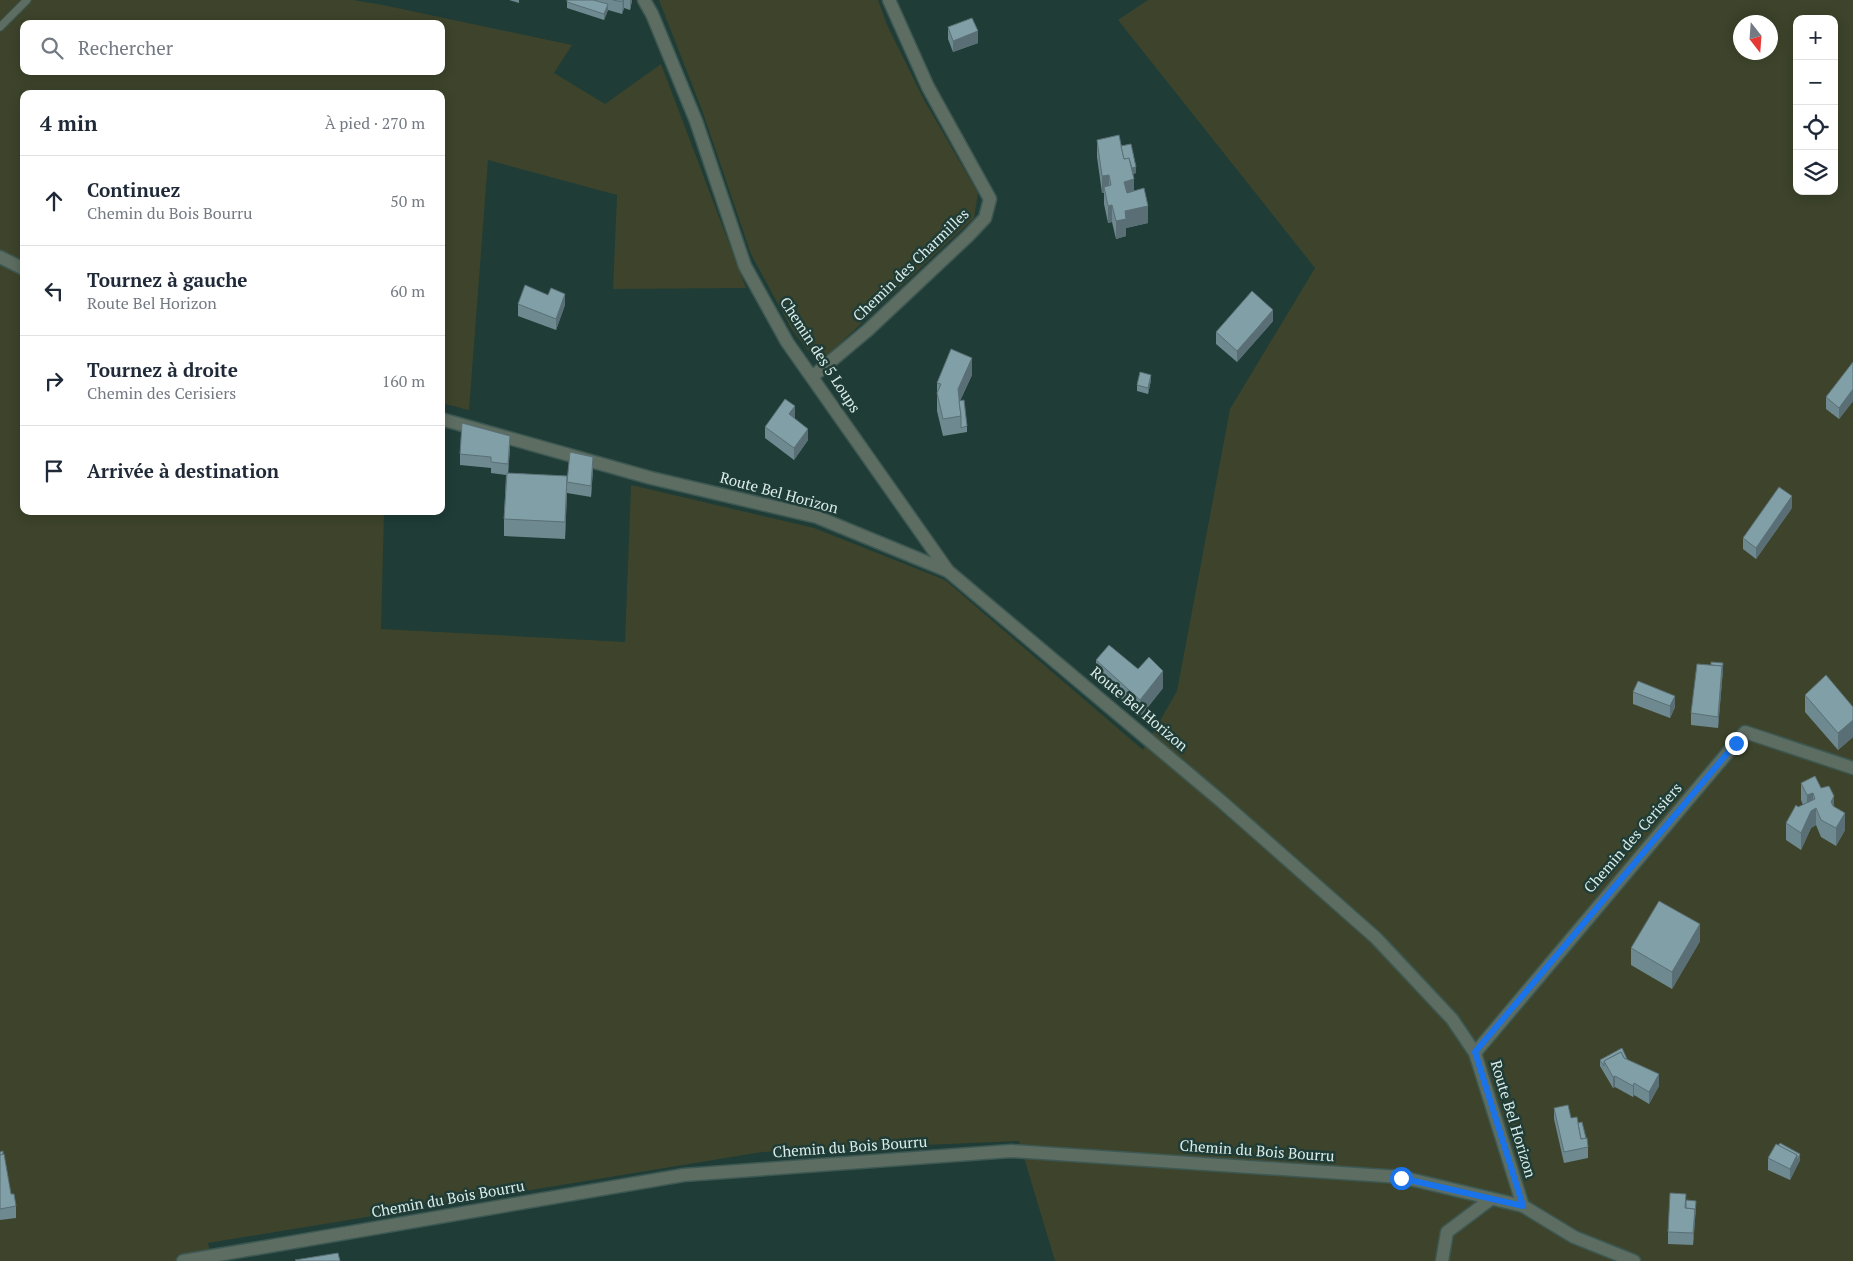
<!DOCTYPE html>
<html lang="fr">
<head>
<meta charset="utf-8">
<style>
  body { margin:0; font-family:"PT Serif",serif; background:#f2f2f3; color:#1f2937 }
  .controls { position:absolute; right:15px; top:15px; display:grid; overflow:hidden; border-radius:10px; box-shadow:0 2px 12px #0003 }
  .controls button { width:45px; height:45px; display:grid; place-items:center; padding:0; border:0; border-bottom:1px solid #e0e1e3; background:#fff; color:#1f2937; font:25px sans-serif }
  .compass { position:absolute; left:1733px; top:15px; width:45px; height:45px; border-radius:50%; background:#fff; box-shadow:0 2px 12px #0003; rotate:163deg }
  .stop { position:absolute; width:15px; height:15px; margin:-11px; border:4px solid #1a73e8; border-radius:50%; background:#fff }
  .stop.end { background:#1a73e8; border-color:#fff; box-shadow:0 1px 5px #0008 }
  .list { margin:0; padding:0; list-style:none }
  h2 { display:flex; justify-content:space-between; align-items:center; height:65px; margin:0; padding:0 20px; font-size:21px }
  h2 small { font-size:16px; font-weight:400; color:#747a83 }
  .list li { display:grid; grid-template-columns:32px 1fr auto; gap:15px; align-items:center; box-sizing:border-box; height:90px; padding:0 20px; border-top:1px solid #e0e1e3 }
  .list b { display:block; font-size:19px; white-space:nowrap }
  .list p { margin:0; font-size:16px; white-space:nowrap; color:#747a83 }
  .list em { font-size:16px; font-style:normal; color:#747a83 }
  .icon { flex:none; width:28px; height:28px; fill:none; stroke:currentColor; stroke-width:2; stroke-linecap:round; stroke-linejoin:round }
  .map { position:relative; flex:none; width:1853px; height:1261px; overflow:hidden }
  .search { position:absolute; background:#fff; box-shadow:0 2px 12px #0003; left:20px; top:20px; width:425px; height:55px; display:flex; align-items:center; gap:12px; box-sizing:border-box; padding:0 18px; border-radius:10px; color:#747a83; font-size:19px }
  .panel { position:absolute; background:#fff; box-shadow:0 2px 12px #0003; left:20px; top:90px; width:425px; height:425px; border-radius:10px }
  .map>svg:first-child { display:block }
  .green { fill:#3d442b; fill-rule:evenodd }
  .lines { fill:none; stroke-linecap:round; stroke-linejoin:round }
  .lane-casing { stroke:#3d5853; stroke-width:9 }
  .street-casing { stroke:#3d5853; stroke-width:15 }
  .lane { stroke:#5d6d61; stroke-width:7 }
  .street { stroke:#5d6d61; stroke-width:12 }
  .wall { fill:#6e8990 }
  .shaded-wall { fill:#5a6f75 }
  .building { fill:#809fa7; stroke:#5a6f75 }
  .route { stroke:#1a73e8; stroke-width:6 }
  .labels { text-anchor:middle; stroke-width:5; stroke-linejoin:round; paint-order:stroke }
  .street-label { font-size:15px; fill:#dbece9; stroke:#1f3c37 }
</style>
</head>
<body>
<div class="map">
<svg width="1853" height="1261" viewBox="0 0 1853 1261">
  <rect width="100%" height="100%" fill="#1f3c37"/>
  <g class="green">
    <path d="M 0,0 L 353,0 L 383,5 L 572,45 L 554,73 L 605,104 L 661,64 L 746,288 L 613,289 L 617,195 L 488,160 L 469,410 L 441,403 L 441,94 L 24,94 L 24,511 L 384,511 L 381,629 L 625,642 L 631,485 L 814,528 L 945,580 L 1143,750 L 1177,691 L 1230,409 L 1315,268 L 1118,20 L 1148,0 L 1853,0 L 1853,1261 L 1055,1261 L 1019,1141 L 762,1152 L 208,1243 L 212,1261 L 0,1261 ZM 1797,19 L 1834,19 L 1834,191 L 1797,191 ZM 1740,22 L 1770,22 L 1770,52 L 1740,52 ZM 24,24 L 441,24 L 441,71 L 24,71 Z"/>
    <path d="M 659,0 L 878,0 L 887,25 L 924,100 L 978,193 L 974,218 L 818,364 L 791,328 L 751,254 L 702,110 Z"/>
  </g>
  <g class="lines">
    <g class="lane-casing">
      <path id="lane" d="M 0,27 L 27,0"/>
    </g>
    <g class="street-casing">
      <g id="street">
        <path d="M 644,0 L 652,14 L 696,121 L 745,266 L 787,342 L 948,571"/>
        <path d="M 0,257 L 24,269"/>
        <path d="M 812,377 L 868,330 L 968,236 L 985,218 L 990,199 L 928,87 L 889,0"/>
        <path d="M 441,419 L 651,478 L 817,517 L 948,571 L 1221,801 L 1376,938 L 1452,1019 L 1475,1053 L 1523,1206 L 1574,1237 L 1634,1261"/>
        <path d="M 1475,1053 L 1745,732 L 1853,768"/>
        <path d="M 183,1261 L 684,1175 L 1011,1151 L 1401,1177 L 1523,1206"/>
        <path d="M 1442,1261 L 1447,1232 L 1491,1199"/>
      </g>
    </g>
    <use href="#lane" class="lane"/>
    <use href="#street" class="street"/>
  </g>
  <g class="wall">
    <path d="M 509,0 L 519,0 L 519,3 Z"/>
    <path d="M 567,0 L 632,0 L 632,1 L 630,10 L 624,8 L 622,14 L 608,10 L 604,20 L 567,8 Z"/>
    <path d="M 948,27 L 978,43 L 953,52 L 948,39 Z"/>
    <path d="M 1097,140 L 1121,146 L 1136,173 L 1133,174 L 1134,191 L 1148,223 L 1126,228 L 1126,236 L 1116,239 L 1112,222 L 1108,223 L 1104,204 L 1104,193 L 1102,193 L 1097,157 Z"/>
    <path d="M 518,304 L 565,305 L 556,330 L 518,316 Z"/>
    <path d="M 1273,321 L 1237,362 L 1216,344 L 1216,332 Z"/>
    <path d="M 1853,362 L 1853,401 L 1839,419 L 1826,409 L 1826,397 Z"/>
    <path d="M 972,375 L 960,401 L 967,426 L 967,432 L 943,436 L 937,411 L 937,383 Z"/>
    <path d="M 1151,380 L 1148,394 L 1137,391 L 1137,385 Z"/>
    <path d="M 794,418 L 808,440 L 794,460 L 765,438 L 765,427 Z"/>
    <path d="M 510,448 L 508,473 L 567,476 L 593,469 L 591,497 L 567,493 L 565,539 L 504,536 L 504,519 L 506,475 L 491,473 L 491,468 L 460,465 L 460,454 Z"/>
    <path d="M 1792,508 L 1756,559 L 1743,549 L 1743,538 Z"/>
    <path d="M 1096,660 L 1138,669 L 1163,688 L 1140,717 L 1096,677 Z"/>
    <path d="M 1723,669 L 1718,728 L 1691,725 L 1691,713 Z"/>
    <path d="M 1633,692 L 1675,707 L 1670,718 L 1633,704 Z"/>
    <path d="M 1805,695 L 1853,707 L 1853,737 L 1838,750 L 1805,712 Z"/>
    <path d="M 1801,783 L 1821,788 L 1834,807 L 1845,830 L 1836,846 L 1821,837 L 1816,825 L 1811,828 L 1801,850 L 1786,840 L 1786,823 L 1798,807 L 1803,805 L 1801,800 Z"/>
    <path d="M 1700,941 L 1672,989 L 1631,965 L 1631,948 Z"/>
    <path d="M 1627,1059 L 1659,1086 L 1649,1104 L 1634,1095 L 1633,1097 L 1615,1087 L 1613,1088 L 1600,1066 L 1600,1060 Z"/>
    <path d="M 1554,1108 L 1578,1123 L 1586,1138 L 1588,1147 L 1588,1158 L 1564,1163 L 1554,1119 Z"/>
    <path d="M 0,1152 L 3,1154 L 11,1194 L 16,1206 L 16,1218 L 0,1220 Z"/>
    <path d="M 1768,1158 L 1800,1160 L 1790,1180 L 1768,1170 Z"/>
    <path d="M 1686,1200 L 1696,1207 L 1693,1245 L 1668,1244 L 1668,1232 Z"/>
  </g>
  <g class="shaded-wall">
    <path d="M 623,0 L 624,0 L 624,8 L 622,14 Z"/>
    <path d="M 630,0 L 632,0 L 630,10 Z"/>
    <path d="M 608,4 L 608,10 L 604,20 L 604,14 Z"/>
    <path d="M 978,31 L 978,43 L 953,52 L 953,41 Z"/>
    <path d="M 1136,167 L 1136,173 L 1124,176 L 1124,171 Z"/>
    <path d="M 1109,175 L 1109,192 L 1104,187 L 1104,193 L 1102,193 L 1102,176 Z"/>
    <path d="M 1134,179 L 1134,196 L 1124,199 L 1124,182 Z"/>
    <path d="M 1112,205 L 1112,222 L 1108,223 L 1108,206 Z"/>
    <path d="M 1148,206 L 1148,223 L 1126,228 L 1126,236 L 1116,239 L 1116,221 L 1125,211 Z"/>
    <path d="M 565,294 L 565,305 L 556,330 L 556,319 Z"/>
    <path d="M 1273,310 L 1273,321 L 1237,362 L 1237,351 Z"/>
    <path d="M 972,358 L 972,375 L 958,405 L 958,389 Z"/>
    <path d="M 1151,375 L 1151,380 L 1148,394 L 1148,388 Z"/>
    <path d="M 1853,389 L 1853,401 L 1839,419 L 1839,408 Z"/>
    <path d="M 795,406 L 795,418 L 789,426 L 789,414 Z"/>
    <path d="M 808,429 L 808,440 L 794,460 L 794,448 Z"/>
    <path d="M 510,436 L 510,448 L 508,475 L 508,464 Z"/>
    <path d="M 593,457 L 593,469 L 591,497 L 591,486 Z"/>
    <path d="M 567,476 L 567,493 L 565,539 L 565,522 Z"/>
    <path d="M 1792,496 L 1792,508 L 1756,559 L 1756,548 Z"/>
    <path d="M 1723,663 L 1723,669 L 1718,728 L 1718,717 Z"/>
    <path d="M 1163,671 L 1163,688 L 1140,717 L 1140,700 Z"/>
    <path d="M 1675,696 L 1675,707 L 1670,718 L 1670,706 Z"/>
    <path d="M 1853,720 L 1853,737 L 1838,750 L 1838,733 Z"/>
    <path d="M 1813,793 L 1813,810 L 1807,812 L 1807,795 Z"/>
    <path d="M 1834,796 L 1834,813 L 1831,802 Z"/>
    <path d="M 1816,808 L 1816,825 L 1811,828 L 1801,850 L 1801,833 L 1811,811 Z"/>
    <path d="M 1845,813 L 1845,830 L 1836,846 L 1836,828 Z"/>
    <path d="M 1700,924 L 1700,941 L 1672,989 L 1672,972 Z"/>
    <path d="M 1659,1074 L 1659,1086 L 1649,1104 L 1649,1092 Z"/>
    <path d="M 1615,1076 L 1615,1087 L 1613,1088 L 1613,1077 Z"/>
    <path d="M 1634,1083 L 1634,1095 L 1633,1097 L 1633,1086 Z"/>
    <path d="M 1800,1154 L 1800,1160 L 1790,1180 L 1790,1169 L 1797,1155 Z"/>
    <path d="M 1695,1209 L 1695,1221 L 1693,1245 L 1693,1233 Z"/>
  </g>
  <g class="building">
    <path d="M 567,0 L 593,0 L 608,4 L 604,14 L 567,2 Z"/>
    <path d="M 613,0 L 623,0 L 622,2 Z"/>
    <path d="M 972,18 L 978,31 L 953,41 L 948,27 Z"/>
    <path d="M 1119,135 L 1124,159 L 1129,158 L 1134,179 L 1124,182 L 1127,193 L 1144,188 L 1148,206 L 1125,211 L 1126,219 L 1116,221 L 1112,205 L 1108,206 L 1104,187 L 1111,185 L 1109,175 L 1102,176 L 1097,140 Z"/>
    <path d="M 1131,144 L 1136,167 L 1132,168 L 1129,158 L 1124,159 L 1121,146 Z"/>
    <path d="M 525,285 L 548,295 L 551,288 L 565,294 L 556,319 L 518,304 Z"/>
    <path d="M 1252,291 L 1273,310 L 1237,351 L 1216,332 Z"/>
    <path d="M 951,349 L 972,358 L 958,389 L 961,416 L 943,419 L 937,393 L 941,384 L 937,383 Z"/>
    <path d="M 1853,362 L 1853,389 L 1839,408 L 1826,397 Z"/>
    <path d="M 1140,372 L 1151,375 L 1148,388 L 1137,385 Z"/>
    <path d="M 785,399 L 795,406 L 789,414 L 808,429 L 794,448 L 765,427 Z"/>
    <path d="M 964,400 L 967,426 L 961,428 L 961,416 L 959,401 Z"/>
    <path d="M 462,423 L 510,436 L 508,464 L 491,462 L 491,457 L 460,454 Z"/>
    <path d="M 570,452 L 593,457 L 591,486 L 567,482 Z"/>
    <path d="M 507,473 L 567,476 L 565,522 L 504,519 Z"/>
    <path d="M 1779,487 L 1792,496 L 1756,548 L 1743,538 Z"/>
    <path d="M 1109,645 L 1138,669 L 1149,657 L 1163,671 L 1140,700 L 1096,660 Z"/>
    <path d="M 1711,662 L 1723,663 L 1722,672 L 1722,666 L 1711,665 Z"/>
    <path d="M 1697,664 L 1722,666 L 1718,717 L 1691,713 Z"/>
    <path d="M 1826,675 L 1853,707 L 1853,720 L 1838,733 L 1805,695 Z"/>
    <path d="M 1638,681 L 1675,696 L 1670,706 L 1633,692 Z"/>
    <path d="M 1815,776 L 1821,788 L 1829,786 L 1834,796 L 1831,802 L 1833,806 L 1845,813 L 1836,828 L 1821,820 L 1816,808 L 1811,811 L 1801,833 L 1786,823 L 1796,805 L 1798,807 L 1815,799 L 1813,793 L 1807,795 L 1801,783 Z"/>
    <path d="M 1659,901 L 1700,924 L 1672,972 L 1631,948 Z"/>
    <path d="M 1622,1048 L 1627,1059 L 1624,1058 L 1621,1052 L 1604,1061 L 1604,1066 L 1600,1060 Z"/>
    <path d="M 1621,1052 L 1624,1058 L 1659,1074 L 1649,1092 L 1634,1083 L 1633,1086 L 1615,1076 L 1613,1077 L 1604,1061 Z"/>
    <path d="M 1568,1105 L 1571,1118 L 1577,1117 L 1581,1139 L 1587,1138 L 1588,1147 L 1564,1152 L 1554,1108 Z"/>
    <path d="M 1582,1122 L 1586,1138 L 1581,1139 L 1578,1123 Z"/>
    <path d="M 1780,1143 L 1800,1154 L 1797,1161 L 1797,1155 L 1778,1146 Z"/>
    <path d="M 1776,1144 L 1797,1155 L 1790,1169 L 1768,1158 Z"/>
    <path d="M 3,1151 L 3,1154 L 0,1155 L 0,1152 Z"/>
    <path d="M 4,1154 L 11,1194 L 14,1194 L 16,1206 L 0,1209 L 0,1155 Z"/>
    <path d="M 1670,1193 L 1686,1194 L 1685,1208 L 1695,1209 L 1693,1233 L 1668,1232 Z"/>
    <path d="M 1686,1200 L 1696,1201 L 1695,1215 L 1695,1209 L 1686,1208 Z"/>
    <path d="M 338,1253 L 340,1261 L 296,1261 L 295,1260 Z"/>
  </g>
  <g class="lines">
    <path class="route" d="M 1401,1178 L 1523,1206 L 1475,1052 L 1736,743"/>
  </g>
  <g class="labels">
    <g class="street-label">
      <text transform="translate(911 265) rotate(-44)" y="5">Chemin des Charmilles</text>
      <text transform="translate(820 355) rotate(57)" y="5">Chemin des 5 Loups</text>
      <text transform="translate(779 493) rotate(15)" y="5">Route Bel Horizon</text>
      <text transform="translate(1139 709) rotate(40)" y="5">Route Bel Horizon</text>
      <text transform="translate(1633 838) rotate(-49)" y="5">Chemin des Cerisiers</text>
      <text transform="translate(1513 1119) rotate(73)" y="5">Route Bel Horizon</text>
      <text transform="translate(850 1147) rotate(-4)" y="5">Chemin du Bois Bourru</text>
      <text transform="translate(1257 1151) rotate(4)" y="5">Chemin du Bois Bourru</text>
      <text transform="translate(448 1199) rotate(-10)" y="5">Chemin du Bois Bourru</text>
    </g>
  </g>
</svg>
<div class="controls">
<button>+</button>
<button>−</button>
<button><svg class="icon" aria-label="locate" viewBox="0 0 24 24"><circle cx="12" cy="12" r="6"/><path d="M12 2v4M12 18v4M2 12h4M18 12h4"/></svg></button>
<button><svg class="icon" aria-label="layers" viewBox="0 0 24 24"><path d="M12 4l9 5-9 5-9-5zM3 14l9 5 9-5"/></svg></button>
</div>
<svg class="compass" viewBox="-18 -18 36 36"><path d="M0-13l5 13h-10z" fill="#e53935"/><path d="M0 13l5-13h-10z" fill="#747a83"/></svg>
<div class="stop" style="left:1401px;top:1178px"></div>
<div class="stop end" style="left:1736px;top:743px"></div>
<div class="search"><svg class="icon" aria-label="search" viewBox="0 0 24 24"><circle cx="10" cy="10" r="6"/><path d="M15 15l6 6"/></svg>Rechercher</div>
<section class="panel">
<h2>4 min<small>À pied · 270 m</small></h2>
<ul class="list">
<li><svg class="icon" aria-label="ahead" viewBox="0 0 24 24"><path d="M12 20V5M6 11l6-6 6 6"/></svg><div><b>Continuez</b><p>Chemin du Bois Bourru</p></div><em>50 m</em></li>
<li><svg class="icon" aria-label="left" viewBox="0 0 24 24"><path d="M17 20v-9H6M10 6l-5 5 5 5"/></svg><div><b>Tournez à gauche</b><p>Route Bel Horizon</p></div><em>60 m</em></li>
<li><svg class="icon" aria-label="right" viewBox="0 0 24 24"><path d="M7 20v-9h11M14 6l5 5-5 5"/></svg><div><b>Tournez à droite</b><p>Chemin des Cerisiers</p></div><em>160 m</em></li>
<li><svg class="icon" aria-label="arrive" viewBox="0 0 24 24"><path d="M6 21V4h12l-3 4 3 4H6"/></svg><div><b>Arrivée à destination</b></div></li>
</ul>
</section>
</div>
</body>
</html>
